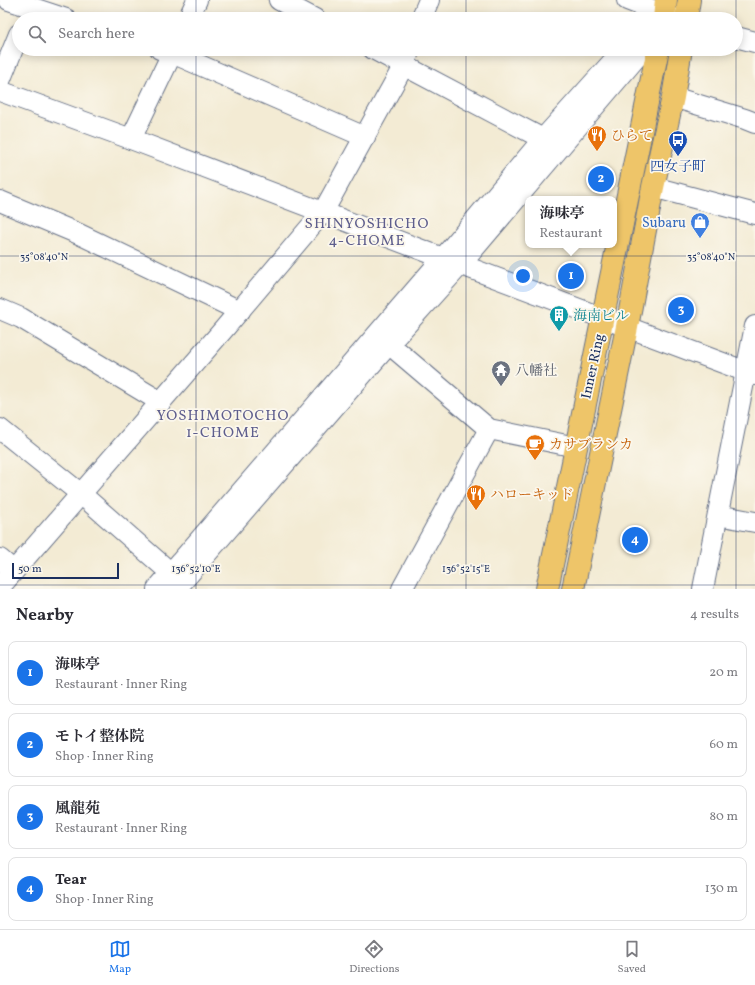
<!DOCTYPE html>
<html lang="en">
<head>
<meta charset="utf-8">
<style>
  body { margin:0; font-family:Vollkorn,"Noto Serif JP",serif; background:#f7f7f7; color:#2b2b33 }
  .scale { position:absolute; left:12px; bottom:10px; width:107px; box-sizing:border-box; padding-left:4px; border:2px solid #1b2f5e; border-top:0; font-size:11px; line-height:14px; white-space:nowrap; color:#1b2f5e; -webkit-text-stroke:3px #fbf7ec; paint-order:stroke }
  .you { position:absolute; left:523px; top:276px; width:14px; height:14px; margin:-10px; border:3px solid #fff; border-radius:50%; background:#1a73e8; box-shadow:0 0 0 6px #1a73e833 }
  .badge { display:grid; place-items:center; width:26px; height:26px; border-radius:50%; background:#1a73e8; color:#fff; font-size:13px; font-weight:700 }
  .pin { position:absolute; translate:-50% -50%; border:2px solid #fff; box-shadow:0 1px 4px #0006 }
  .popup { position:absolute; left:525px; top:196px; width:92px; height:52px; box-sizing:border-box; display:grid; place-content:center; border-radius:8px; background:#fff; filter:drop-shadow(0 1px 3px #0005); font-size:13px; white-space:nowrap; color:#7c7c81 }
  .popup b { font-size:15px; color:#2b2b33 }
  .popup::after { content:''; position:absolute; left:50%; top:100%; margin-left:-8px; border:8px solid transparent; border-top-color:#fff }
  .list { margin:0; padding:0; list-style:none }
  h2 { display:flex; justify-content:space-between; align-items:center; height:52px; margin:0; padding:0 16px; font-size:17px }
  h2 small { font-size:13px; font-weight:400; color:#7c7c81 }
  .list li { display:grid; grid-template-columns:26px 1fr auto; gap:12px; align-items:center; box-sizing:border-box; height:64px; margin:0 8px 8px; padding:0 8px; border:1px solid #e1e1e2; border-radius:8px }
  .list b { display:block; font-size:15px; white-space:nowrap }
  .list p { margin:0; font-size:13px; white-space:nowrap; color:#7c7c81 }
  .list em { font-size:13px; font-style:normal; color:#7c7c81 }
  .icon { flex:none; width:22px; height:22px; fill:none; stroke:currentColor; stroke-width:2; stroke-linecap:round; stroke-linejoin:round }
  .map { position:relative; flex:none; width:755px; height:589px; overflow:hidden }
  .search { position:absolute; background:#fff; box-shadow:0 2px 10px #0003; left:12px; right:12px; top:12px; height:44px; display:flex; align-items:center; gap:10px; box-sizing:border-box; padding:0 14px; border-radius:22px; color:#7c7c81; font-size:15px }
  .sheet { height:340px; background:#fff }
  nav { display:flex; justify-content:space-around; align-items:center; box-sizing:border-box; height:56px; border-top:1px solid #e1e1e2; background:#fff; font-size:11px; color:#7c7c81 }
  nav a { display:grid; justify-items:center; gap:2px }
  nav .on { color:#1a73e8 }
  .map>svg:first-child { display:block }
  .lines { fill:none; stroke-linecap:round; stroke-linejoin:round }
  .minor-casing { stroke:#677187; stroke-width:22 }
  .major-casing { stroke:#677187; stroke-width:24 }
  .minor { stroke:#fff; stroke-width:20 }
  .major { stroke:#eec569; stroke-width:22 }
  .ticks { fill:none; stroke:#1b2f5e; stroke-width:1; stroke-opacity:0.45 }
  .labels { text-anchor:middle; stroke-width:3.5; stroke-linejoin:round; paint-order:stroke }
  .food-label { font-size:14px; fill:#c56008; stroke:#fbf7ec; text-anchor:start }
  .transit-label { font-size:14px; fill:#164399; stroke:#fbf7ec }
  .shop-label { font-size:14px; fill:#366cbe; stroke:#fbf7ec; text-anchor:end }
  .culture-label { font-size:14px; fill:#0d838f; stroke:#fbf7ec; text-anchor:start }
  .street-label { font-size:14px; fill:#1b2f5e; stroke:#fbf7ec }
  .worship-label { font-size:14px; fill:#5b616d; stroke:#fbf7ec; text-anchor:start }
  .neighbourhood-label { font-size:15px; letter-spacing:1px; fill:#5e5e8d; stroke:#fbf7ec }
  .ticks-label { font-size:10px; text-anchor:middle; fill:#1b2f5e; stroke:#fbf7ec; stroke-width:3.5; stroke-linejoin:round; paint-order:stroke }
</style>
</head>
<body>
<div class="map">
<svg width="755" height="589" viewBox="0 0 755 589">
  <rect width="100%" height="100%" fill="#fbf7ec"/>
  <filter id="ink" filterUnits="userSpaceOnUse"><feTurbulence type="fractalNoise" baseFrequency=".025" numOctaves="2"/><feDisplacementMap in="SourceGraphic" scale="8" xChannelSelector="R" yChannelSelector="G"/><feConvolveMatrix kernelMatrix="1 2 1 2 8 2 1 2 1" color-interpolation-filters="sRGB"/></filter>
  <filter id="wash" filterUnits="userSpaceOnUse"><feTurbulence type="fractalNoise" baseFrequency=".012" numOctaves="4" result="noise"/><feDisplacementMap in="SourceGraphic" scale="16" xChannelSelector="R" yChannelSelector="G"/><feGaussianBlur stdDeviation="0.9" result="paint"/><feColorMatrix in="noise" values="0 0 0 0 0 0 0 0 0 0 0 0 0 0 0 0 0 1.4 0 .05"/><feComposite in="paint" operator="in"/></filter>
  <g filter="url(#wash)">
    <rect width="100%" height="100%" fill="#f3ebd4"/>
  </g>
  <g filter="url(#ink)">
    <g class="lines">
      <g class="minor-casing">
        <g id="minor">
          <path d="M 9,0 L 66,19"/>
          <path d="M 279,0 L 315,19"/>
          <path d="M 627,0 L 676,19"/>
          <path d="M 188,19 L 197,0"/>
          <path d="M 421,19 L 429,0"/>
          <path d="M 736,37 L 755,42"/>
          <path d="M 160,49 L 172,53 L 365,137"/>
          <path d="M 373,49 L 543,139"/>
          <path d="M 0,81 L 19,34"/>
          <path d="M 0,91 L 131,139 L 443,258 L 755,375"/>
          <path d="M 673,97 L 745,119 L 755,123"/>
          <path d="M 131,139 L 174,49"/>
          <path d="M 653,187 L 755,214"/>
          <path d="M 0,201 L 79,234 L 240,311"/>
          <path d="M 0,309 L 21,318 L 161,402"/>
          <path d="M 389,344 L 489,429 L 576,447"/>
          <path d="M 0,429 L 81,494 L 180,581"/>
          <path d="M 718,515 L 755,522"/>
          <path d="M 0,559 L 14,571"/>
          <path d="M 0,587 L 224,329 L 323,212 L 404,65 L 410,49"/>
          <path d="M 157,589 L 443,258 L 543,139 L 624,49"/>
          <path d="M 176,589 L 389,344 L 461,264 L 635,59 L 645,49"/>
          <path d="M 402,589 L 489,429"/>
          <path d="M 703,589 L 755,326"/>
        </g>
      </g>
      <g class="major-casing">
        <g id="major">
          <path d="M 664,19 L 666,0"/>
          <path d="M 686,19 L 689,0"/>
          <path d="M 547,589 L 658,49"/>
          <path d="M 573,589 L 627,327 L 653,187 L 673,97 L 681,49"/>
        </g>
      </g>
      <use href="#minor" class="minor"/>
      <use href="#major" class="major"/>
    </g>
  </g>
  <path class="ticks" d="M 196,0 L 196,19M 466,0 L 466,19M 736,0 L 736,589M 196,49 L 196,589M 466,49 L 466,589M 0,256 L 755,256M 0,585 L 755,585"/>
  <defs>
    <g id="restaurant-pin" transform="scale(1)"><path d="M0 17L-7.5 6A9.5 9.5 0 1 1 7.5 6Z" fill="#e8710a" stroke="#fbf7ec"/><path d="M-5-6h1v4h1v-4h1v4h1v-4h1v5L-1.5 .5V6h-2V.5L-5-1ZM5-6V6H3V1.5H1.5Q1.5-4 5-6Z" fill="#fff"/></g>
    <g id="bus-pin" transform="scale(1)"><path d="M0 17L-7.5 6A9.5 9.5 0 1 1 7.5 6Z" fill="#1a4fb4" stroke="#fbf7ec"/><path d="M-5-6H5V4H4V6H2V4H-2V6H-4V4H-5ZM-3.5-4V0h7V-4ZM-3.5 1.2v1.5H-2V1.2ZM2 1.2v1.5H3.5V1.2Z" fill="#fff"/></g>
    <g id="shop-pin" transform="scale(1)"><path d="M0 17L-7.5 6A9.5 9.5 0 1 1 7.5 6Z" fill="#3f7fe0" stroke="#fbf7ec"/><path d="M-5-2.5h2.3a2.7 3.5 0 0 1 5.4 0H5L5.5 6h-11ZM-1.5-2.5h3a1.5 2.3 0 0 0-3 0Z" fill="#fff"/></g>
    <g id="building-pin" transform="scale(1)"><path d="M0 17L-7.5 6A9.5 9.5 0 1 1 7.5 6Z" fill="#0f9aa8" stroke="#fbf7ec"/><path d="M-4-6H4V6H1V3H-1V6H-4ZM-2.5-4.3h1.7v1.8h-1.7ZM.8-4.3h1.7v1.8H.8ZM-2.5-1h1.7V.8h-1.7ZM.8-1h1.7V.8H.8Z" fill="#fff"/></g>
    <g id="temple-pin" transform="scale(1)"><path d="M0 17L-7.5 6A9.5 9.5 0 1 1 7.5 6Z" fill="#6b7280" stroke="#fbf7ec"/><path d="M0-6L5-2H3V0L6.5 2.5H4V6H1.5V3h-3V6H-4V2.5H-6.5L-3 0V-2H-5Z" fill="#fff"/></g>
    <g id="cafe-pin" transform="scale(1)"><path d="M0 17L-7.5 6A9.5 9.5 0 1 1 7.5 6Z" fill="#e8710a" stroke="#fbf7ec"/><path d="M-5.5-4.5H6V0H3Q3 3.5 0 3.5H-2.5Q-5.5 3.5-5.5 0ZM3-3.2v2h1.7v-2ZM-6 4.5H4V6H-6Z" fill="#fff"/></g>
  </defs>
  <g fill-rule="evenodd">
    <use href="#restaurant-pin" x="597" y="135"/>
    <use href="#bus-pin" x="678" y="140"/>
    <use href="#shop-pin" x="700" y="222"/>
    <use href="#building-pin" x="559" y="315"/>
    <use href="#temple-pin" x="501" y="370"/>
    <use href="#cafe-pin" x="535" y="444"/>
    <use href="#restaurant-pin" x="476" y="494"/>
  </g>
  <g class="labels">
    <g class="food-label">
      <text x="611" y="140">ひらて</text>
      <text x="549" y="449">カサブランカ</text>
      <text x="490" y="499">ハローキッド</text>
    </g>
    <g class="transit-label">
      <text x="678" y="171">四女子町</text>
    </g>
    <g class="shop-label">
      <text x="686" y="227">Subaru</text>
    </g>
    <g class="culture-label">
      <text x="573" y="320">海南ビル</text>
    </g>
    <g class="street-label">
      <text transform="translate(592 366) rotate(-78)" y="5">Inner Ring</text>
    </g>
    <g class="worship-label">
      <text x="515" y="375">八幡社</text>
    </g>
    <g class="neighbourhood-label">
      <text x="367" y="228">SHINYOSHICHO<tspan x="367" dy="17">4-CHOME</tspan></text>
      <text x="223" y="420">YOSHIMOTOCHO<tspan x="223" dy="17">1-CHOME</tspan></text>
    </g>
  </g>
  <g class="ticks-label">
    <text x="44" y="260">35°08'40"N</text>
    <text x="711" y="260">35°08'40"N</text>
    <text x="196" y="572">136°52'10"E</text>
    <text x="466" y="572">136°52'15"E</text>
  </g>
</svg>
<div class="scale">50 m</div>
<div class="you"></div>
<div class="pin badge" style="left:571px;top:276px">1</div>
<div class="popup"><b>海味亭</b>Restaurant</div>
<div class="pin badge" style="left:601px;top:179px">2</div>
<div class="pin badge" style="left:681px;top:310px">3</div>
<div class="pin badge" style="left:635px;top:540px">4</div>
<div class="search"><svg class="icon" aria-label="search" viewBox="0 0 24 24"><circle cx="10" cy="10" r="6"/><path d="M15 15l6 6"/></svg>Search here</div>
</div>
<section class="sheet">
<h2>Nearby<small>4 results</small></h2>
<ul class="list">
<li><span class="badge">1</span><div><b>海味亭</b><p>Restaurant · Inner Ring</p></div><em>20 m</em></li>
<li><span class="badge">2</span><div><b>モトイ整体院</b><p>Shop · Inner Ring</p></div><em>60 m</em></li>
<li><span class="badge">3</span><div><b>風龍苑</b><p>Restaurant · Inner Ring</p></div><em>80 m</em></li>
<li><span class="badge">4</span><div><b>Tear</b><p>Shop · Inner Ring</p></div><em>130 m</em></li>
</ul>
</section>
<nav>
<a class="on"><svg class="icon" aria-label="map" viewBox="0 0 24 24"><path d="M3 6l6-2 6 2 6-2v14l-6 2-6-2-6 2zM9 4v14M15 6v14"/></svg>Map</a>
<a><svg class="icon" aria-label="directions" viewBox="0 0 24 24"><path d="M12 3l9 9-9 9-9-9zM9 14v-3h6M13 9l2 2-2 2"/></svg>Directions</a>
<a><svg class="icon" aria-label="saved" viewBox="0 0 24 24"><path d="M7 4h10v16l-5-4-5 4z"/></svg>Saved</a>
</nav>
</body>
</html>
